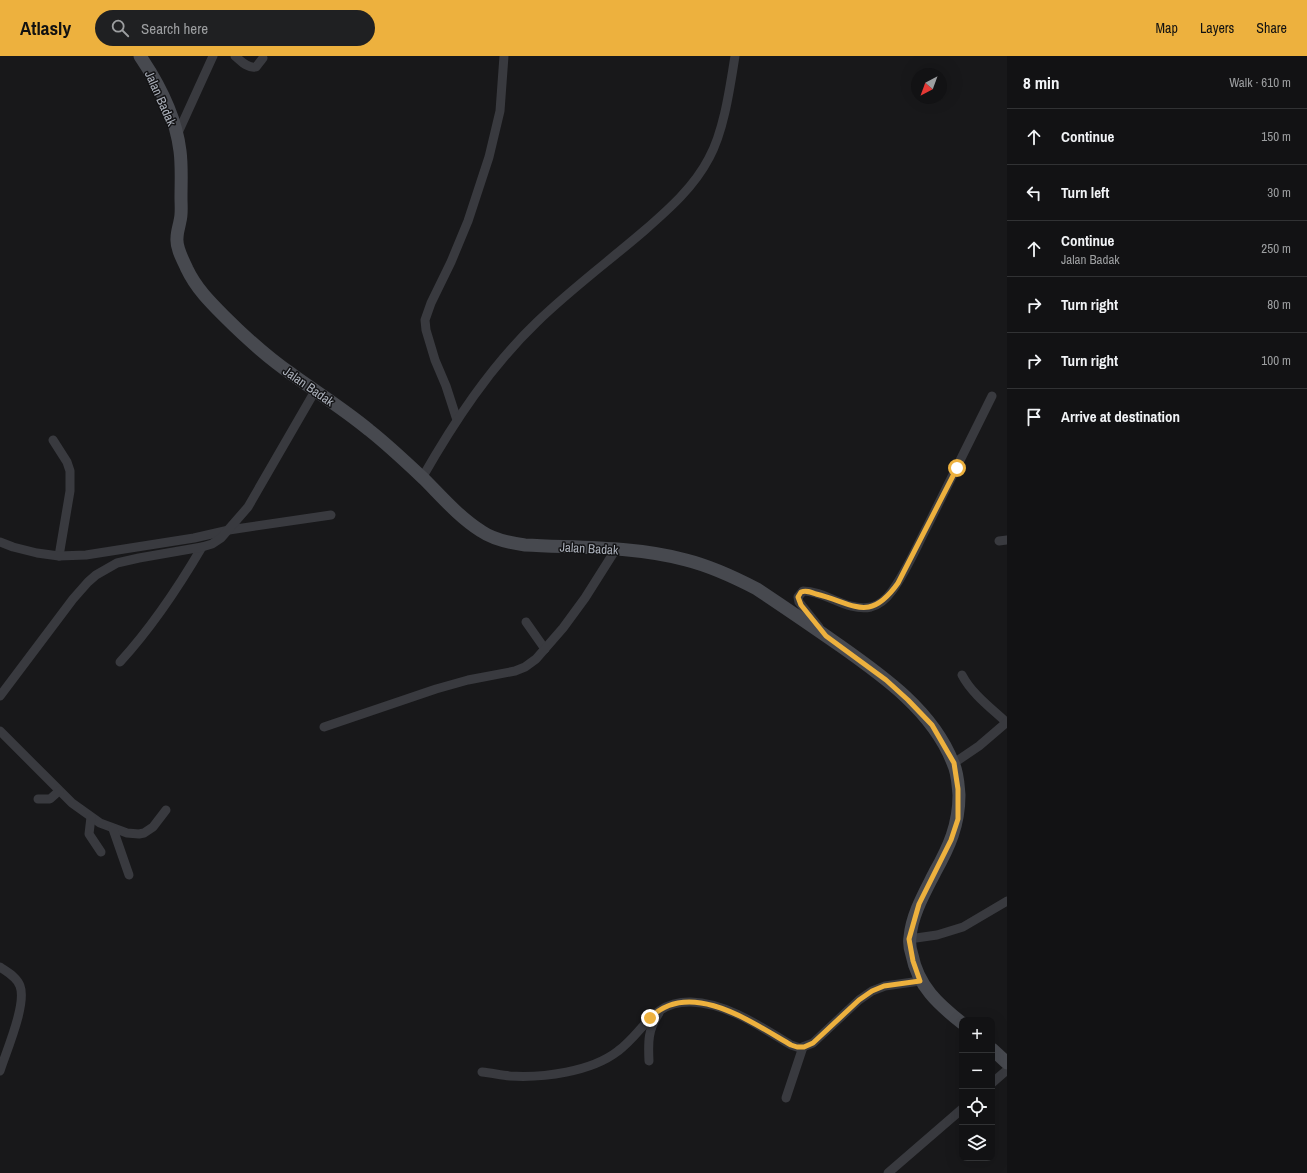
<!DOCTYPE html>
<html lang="en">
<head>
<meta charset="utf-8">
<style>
  body { margin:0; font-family:"Archivo Narrow",sans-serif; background:#1f2022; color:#f1f3f6 }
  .controls { position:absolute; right:12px; bottom:12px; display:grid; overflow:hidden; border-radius:8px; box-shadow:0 4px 16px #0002 }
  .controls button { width:36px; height:36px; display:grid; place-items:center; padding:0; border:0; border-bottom:1px solid #313234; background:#121214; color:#f1f3f6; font:20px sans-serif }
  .compass { position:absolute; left:911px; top:12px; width:36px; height:36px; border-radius:50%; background:#121214; box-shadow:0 4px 16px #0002; rotate:221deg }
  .stop { position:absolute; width:12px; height:12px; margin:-9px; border:3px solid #edb13e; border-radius:50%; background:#fff }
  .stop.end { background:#edb13e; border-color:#fff; box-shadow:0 1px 4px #0008 }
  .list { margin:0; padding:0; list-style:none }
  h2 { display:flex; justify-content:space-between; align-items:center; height:52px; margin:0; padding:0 16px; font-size:17px }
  h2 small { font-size:13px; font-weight:400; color:#9c9ea0 }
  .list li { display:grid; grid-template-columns:26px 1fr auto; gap:12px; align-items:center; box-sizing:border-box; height:56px; padding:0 16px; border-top:1px solid #313234 }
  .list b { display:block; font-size:15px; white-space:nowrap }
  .list p { margin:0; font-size:13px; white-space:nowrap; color:#9c9ea0 }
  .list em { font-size:13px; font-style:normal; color:#9c9ea0 }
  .icon { flex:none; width:22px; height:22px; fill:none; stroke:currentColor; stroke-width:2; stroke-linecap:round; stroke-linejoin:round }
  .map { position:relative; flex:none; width:1007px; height:1117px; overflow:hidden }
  header { display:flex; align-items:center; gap:24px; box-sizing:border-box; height:56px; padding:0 20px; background:#edb13e; color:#111 }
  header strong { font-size:19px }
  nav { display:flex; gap:22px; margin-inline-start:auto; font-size:14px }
  .search { width:280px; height:36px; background:#1f2022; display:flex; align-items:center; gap:10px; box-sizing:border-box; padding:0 14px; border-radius:22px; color:#9c9ea0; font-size:15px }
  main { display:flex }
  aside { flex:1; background:#121214 }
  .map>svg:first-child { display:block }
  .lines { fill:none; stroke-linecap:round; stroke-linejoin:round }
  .street { stroke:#393a3f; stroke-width:9 }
  .secondary { stroke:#47494f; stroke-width:13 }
  .route { stroke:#edb13e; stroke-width:5 }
  .labels { text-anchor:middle; stroke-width:3; stroke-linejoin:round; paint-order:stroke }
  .street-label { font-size:13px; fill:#abb0ba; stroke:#131315 }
</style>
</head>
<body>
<header>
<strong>Atlasly</strong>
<div class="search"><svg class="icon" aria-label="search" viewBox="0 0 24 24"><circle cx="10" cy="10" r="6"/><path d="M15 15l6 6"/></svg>Search here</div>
<nav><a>Map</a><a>Layers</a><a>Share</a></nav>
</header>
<main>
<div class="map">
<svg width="1007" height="1117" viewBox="0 0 1007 1117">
  <rect width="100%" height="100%" fill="#18181a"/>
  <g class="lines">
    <g class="street">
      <path d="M 235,0 C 241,5 248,13 256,11 L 263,2"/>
      <path d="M 177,79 L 213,0"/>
      <path d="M 457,364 L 446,330 L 435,304 L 426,274 L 425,264 L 431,247 L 451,206 L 468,165 L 489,101 L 500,55 L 504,0"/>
      <path d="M 53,384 L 67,406 L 70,415 L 70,435 L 59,500"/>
      <path d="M 422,422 C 454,366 490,311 537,266 C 571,233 609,205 645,174 C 669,153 694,131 709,102 C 724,75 730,31 735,0"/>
      <path d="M 999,485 L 1007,484"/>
      <path d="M 0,486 L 13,491 L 37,497 L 59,500 L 86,499 L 194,482 L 229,474 L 331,459"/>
      <path d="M 526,566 L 545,593"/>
      <path d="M 819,571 L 799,546 L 798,541 L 803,535 C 826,535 847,556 871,551 C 879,549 887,542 892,535 C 906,516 916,492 927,471 C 949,427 971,383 992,340"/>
      <path d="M 120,606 C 152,571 178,532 202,491"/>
      <path d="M 962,619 C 972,638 991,652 1006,666"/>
      <path d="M 0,640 L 73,543 L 88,526 L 96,519 L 117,507 L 139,502 L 202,491 L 212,488 L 221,482 L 248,451 L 315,335"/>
      <path d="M 324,671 L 436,633 L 468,624 L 515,615 L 525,611 L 536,603 L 563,572 L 585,542 L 616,493"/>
      <path d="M 0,675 L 72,747 L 100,767 L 127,777 L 139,778 L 144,777 L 153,771 L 166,754"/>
      <path d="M 954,707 L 979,690 L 1007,666"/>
      <path d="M 38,743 L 50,743 L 59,735"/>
      <path d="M 91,761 L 89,778 L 101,796"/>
      <path d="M 113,773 L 129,819"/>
      <path d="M 909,883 L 937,879 L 963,871 L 1007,845"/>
      <path d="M 0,911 C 7,916 17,921 20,930 C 27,948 6,996 0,1015"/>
      <path d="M 649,1005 C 648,985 648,974 659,957"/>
      <path d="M 482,1016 C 491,1017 501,1019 510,1020 C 543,1022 591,1016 618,995 C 644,976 652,945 691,946 C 727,947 761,971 791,989 L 800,992 L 813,987 L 859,944 L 872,935 L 885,930 L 920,925"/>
      <path d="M 992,1027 L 1007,1014"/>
      <path d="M 786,1042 L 803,991"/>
      <path d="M 888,1117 L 962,1053"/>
    </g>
    <g class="secondary">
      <path d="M 140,0 C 159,28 176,61 180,95 C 182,110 181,126 181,142 C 181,149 182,158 180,165 C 179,171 177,176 177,182 C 176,192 183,204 187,213 C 196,232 210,246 224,260 C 246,282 268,302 293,319 C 318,337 345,354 369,374 C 388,389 406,406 424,423 C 442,441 459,461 481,475 C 494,484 510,487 525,489 C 578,492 634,490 686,504 C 710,510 734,521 757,533 C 784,551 812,570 839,589 C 883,620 933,655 953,707 C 958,717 958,729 959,739 C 959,769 949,791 935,816 C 925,836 912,858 910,881 C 909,887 910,893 912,899 C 918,930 938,948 962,967"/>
      <path d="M 992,993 L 1007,1007"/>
    </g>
  </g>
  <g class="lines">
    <path class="route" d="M 650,962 C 690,922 753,967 791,989 L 797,991 L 804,991 L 813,987 L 859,944 L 872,935 L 884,930 L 920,925 L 913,905 L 909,883 L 919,848 L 951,784 L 958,763 L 958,733 L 954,707 L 932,669 L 908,644 L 886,624 L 826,580 L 801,549 L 798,541 L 801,536 C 806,534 811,536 816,538 C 854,547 869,568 898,527 L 957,412"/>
  </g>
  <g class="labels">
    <g class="street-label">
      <text transform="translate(161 42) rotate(66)" y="5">Jalan Badak</text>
      <text transform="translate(309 330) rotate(35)" y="5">Jalan Badak</text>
      <text transform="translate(589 492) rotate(3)" y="5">Jalan Badak</text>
    </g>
  </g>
</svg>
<div class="controls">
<button>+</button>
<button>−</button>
<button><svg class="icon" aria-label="locate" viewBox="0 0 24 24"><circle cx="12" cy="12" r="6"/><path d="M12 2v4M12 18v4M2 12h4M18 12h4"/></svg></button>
<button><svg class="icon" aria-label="layers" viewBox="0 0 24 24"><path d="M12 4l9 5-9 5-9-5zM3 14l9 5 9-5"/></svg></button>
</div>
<svg class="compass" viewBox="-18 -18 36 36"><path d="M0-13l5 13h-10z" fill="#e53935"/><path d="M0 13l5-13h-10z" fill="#9c9ea0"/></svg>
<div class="stop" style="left:957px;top:412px"></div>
<div class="stop end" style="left:650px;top:962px"></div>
</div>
<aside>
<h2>8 min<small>Walk · 610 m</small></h2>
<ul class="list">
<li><svg class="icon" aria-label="ahead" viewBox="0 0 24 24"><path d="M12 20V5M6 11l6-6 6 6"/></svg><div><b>Continue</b></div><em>150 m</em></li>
<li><svg class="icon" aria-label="left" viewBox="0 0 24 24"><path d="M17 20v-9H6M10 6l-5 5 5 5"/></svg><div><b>Turn left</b></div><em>30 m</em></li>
<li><svg class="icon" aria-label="ahead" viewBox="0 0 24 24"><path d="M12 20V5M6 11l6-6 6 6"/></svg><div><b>Continue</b><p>Jalan Badak</p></div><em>250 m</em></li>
<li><svg class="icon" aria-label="right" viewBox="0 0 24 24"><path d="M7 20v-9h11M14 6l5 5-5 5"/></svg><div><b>Turn right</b></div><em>80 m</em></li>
<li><svg class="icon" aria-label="right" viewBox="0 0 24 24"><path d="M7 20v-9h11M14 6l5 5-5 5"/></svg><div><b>Turn right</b></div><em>100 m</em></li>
<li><svg class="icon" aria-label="arrive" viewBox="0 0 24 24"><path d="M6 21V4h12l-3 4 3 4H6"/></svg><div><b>Arrive at destination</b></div></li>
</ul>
</aside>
</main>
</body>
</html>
